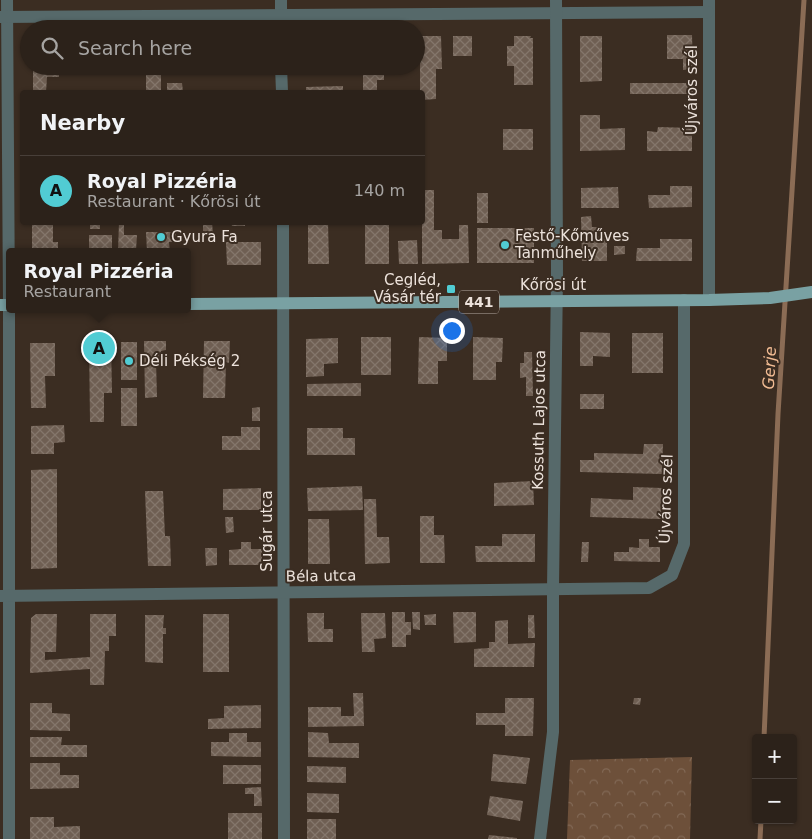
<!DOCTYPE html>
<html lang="en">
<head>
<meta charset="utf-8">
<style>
  body { margin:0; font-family:"DejaVu Sans",sans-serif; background:#342a23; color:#f1f3f6 }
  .controls { position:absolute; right:15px; bottom:15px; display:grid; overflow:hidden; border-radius:5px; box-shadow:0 1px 4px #0004 }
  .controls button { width:45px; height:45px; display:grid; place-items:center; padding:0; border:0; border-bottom:1px solid #483f39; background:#2c221a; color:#f1f3f6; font:25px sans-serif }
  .you { position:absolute; left:451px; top:330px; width:18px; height:18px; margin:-12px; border:4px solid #fff; border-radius:50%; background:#1a73e8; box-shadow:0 0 0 8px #1a73e833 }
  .badge { display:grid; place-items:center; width:32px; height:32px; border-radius:50%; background:#51ccd3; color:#111; font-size:16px; font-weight:700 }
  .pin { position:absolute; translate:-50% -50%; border:2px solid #fff; box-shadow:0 1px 5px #0006 }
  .popup { position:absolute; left:6px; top:248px; width:185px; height:65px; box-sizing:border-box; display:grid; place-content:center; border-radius:5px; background:#2c221a; filter:drop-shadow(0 1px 4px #0005); font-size:16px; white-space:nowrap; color:#a6a4a2 }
  .popup b { font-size:19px; color:#f1f3f6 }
  .popup::after { content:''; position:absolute; left:50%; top:100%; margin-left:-10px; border:10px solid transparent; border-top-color:#2c221a }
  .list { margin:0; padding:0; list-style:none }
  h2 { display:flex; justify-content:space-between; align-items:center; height:65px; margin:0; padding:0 20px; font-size:21px }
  h2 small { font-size:16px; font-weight:400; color:#a6a4a2 }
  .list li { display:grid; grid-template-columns:32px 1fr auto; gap:15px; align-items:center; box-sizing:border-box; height:70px; padding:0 20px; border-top:1px solid #483f39 }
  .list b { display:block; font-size:19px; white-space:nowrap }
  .list p { margin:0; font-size:16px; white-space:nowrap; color:#a6a4a2 }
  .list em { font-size:16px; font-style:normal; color:#a6a4a2 }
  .icon { flex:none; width:28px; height:28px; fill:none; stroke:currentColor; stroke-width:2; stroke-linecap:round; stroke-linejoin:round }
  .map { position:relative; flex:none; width:812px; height:839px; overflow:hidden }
  .search { position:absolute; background:#2c221a; box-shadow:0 1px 4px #0004; left:20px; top:20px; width:405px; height:55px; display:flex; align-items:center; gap:12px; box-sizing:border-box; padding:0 18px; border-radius:28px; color:#a6a4a2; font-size:19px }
  .panel { position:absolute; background:#2c221a; box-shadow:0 1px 4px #0004; left:20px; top:90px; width:405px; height:135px; border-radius:5px }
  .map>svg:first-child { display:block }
  .forest { fill:url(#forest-crowns) }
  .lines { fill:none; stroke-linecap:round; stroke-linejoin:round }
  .stream { stroke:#8b6c55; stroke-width:5 }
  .building { fill:url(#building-cross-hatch) }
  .minor { stroke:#56696a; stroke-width:12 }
  .primary { stroke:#79a1a3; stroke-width:12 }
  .poi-dot { fill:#51ccd3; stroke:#3b2d22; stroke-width:2 }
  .labels { text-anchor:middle; stroke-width:4; stroke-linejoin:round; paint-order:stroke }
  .shield { fill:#3b2d22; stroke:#b7aca4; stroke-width:1 }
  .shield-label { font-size:14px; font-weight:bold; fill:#ece2db }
  .street-label { font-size:15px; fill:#ece2db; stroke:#3b2d22 }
  .poi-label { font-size:15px; fill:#ece2db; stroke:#3b2d22; text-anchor:start }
  .water-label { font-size:16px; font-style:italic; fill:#f1bb93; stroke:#3b2d22 }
</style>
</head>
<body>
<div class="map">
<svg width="812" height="839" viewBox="0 0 812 839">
  <defs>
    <pattern id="forest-crowns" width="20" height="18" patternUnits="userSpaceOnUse" patternTransform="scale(1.25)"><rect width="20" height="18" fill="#6d503a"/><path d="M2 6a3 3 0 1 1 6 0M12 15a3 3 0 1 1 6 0" fill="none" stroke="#826956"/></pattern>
    <pattern id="building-cross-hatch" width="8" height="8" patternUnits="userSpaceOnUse" patternTransform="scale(1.25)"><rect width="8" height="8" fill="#6f5f53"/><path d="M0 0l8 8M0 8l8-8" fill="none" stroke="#84766b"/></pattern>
  </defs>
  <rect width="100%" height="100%" fill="#3b2d22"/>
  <path class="forest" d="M 692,757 L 690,839 L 567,839 L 570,760 Z"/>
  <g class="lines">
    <g class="stream">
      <path d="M 764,738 L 778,414 L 804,0"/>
      <path d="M 760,839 L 761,820"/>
    </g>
  </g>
  <g class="building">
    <path d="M 667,35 L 692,35 L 693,69 L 683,70 L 683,59 L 667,59 Z"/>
    <path d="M 420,36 L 441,36 L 442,69 L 436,69 L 436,99 L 422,100 L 422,92 L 420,92 Z"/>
    <rect x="453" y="36" width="19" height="20"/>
    <path d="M 514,36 L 531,36 L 530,38 L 533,38 L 533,85 L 514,85 L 514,66 L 507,66 L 507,46 L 514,46 Z"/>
    <path d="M 580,36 L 602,36 L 602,81 L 580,82 Z"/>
    <path d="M 33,66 L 59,66 L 59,77 L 47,77 L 46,92 L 33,92 Z"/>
    <path d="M 91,66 L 108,66 L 109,71 L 92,71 Z"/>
    <path d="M 146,66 L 166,66 L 166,70 L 161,70 L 161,92 L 146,92 Z"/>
    <rect x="202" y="66" width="27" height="4"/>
    <rect x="306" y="66" width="27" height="4"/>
    <path d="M 363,66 L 384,66 L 384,80 L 377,80 L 377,92 L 363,92 Z"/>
    <path d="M 167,83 L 182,83 L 183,92 L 167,92 Z"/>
    <rect x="630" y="83" width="63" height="11"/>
    <path d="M 343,86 L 343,92 L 306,92 L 306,87 Z"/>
    <path d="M 580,115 L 600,115 L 600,129 L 625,128 L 625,150 L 580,151 Z"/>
    <path d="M 658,127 L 692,128 L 692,151 L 647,151 L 647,131 L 657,132 Z"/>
    <rect x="503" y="129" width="30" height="21"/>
    <path d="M 670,186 L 692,186 L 692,207 L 649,208 L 648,195 L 670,195 Z"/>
    <path d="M 618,187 L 619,208 L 581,208 L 581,188 Z"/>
    <path d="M 422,190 L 434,190 L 434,230 L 442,230 L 442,239 L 459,239 L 459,225 L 468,225 L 469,263 L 422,264 Z"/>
    <rect x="477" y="193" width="11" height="30"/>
    <path d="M 591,216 L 592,227 L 597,227 L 598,236 L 607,236 L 607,261 L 582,261 L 581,217 Z"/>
    <path d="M 32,222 L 53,222 L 53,242 L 58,242 L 58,252 L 32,252 Z"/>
    <rect x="90" y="222" width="10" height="7"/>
    <path d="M 119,222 L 124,222 L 124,235 L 137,235 L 136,250 L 140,250 L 140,252 L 118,252 Z"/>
    <path d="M 203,222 L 212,222 L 213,235 L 203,235 Z"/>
    <path d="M 231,222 L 245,222 L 245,226 L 232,226 Z"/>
    <path d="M 308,222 L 328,222 L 329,264 L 308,264 Z"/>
    <rect x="365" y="222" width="24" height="42"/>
    <rect x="477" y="228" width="57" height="35"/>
    <path d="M 146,232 L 176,232 L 176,242 L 169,242 L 170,252 L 147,252 Z"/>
    <rect x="89" y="235" width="23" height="17"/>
    <path d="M 660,239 L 692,239 L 692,261 L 636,261 L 637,248 L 660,248 Z"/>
    <path d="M 417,240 L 418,264 L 399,264 L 398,241 Z"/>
    <path d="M 226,242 L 261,242 L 261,265 L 227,265 Z"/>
    <path d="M 614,246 L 625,246 L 625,254 L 614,255 Z"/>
    <path d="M 580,332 L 610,333 L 610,357 L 593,356 L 593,366 L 580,366 Z"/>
    <rect x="632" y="333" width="31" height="40"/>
    <rect x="361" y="337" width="30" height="38"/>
    <path d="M 419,337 L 447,338 L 447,361 L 438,361 L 438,384 L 418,384 Z"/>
    <path d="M 473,337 L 503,338 L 502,362 L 496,362 L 496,380 L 473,380 Z"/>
    <path d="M 338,338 L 338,363 L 324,364 L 324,376 L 306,377 L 306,339 Z"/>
    <path d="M 144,341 L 166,341 L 166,350 L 161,351 L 161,361 L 156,361 L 157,397 L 145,398 Z"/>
    <path d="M 204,341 L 230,341 L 229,363 L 226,362 L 225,398 L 203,398 Z"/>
    <path d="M 89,342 L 111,342 L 112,393 L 104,393 L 104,422 L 90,422 Z"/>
    <rect x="121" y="342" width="16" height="38"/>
    <path d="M 30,343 L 55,343 L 55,376 L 45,376 L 46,408 L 31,408 Z"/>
    <path d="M 524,352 L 532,352 L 533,396 L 526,396 L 526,377 L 520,378 L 520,363 L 524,363 Z"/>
    <path d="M 361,383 L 361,396 L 307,396 L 307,384 Z"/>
    <rect x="121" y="388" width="16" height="38"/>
    <rect x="580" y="394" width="24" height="15"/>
    <path d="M 260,407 L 260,421 L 252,421 L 252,408 Z"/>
    <path d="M 64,425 L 65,442 L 54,443 L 54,454 L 31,454 L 31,426 Z"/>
    <path d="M 241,427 L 260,427 L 260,450 L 222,450 L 222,436 L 241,436 Z"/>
    <path d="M 307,428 L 343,428 L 343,438 L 355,438 L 355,455 L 307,455 Z"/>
    <path d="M 644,444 L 663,444 L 662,474 L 580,472 L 580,460 L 594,460 L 594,453 L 643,454 Z"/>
    <path d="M 57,469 L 57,568 L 31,569 L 31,470 Z"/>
    <path d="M 533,481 L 534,505 L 494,506 L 494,483 Z"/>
    <path d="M 362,486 L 363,510 L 308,511 L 307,488 Z"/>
    <path d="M 633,487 L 662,488 L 661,519 L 590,517 L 591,498 L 633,500 Z"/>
    <path d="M 261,488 L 261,510 L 223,510 L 223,489 Z"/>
    <path d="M 145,491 L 163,491 L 165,536 L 170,536 L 171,566 L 148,566 Z"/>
    <path d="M 364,499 L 376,499 L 377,537 L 389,537 L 390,563 L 365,564 Z"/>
    <path d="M 420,516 L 434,516 L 434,535 L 444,535 L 445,563 L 420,563 Z"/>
    <path d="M 225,517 L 233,517 L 234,532 L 226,533 Z"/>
    <path d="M 308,519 L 329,519 L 330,564 L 308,564 Z"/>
    <path d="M 502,534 L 535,534 L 535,562 L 476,562 L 475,546 L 502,546 Z"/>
    <path d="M 639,539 L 649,539 L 649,547 L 660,547 L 660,562 L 614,561 L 614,552 L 629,552 L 629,547 L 639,548 Z"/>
    <path d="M 241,542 L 251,542 L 251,549 L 262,549 L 262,565 L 229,565 L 229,550 L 241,549 Z"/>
    <path d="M 582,542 L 589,542 L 588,562 L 581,562 Z"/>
    <path d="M 205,548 L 217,548 L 217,565 L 206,566 Z"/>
    <path d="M 392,612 L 405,612 L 405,622 L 411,622 L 411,635 L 406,635 L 406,647 L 392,647 Z"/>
    <path d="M 412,612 L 420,612 L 420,630 L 413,629 Z"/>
    <path d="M 453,612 L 476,612 L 476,642 L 454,643 Z"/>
    <path d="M 307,613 L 324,613 L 324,629 L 333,629 L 333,642 L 308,642 Z"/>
    <path d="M 361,613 L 385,613 L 386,638 L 374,639 L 375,652 L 362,652 Z"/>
    <path d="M 36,614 L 57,614 L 56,652 L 45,652 L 45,660 L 90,657 L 90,614 L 116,614 L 116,636 L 109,636 L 109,651 L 105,651 L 104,685 L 90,685 L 90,669 L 30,673 L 31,618 Z"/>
    <rect x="203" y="614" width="26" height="58"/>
    <path d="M 436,614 L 436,625 L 425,625 L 424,615 Z"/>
    <path d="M 145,615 L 164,615 L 163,628 L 166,628 L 166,634 L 163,634 L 163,663 L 145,662 Z"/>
    <path d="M 528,615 L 534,615 L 535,638 L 528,638 Z"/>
    <path d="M 508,620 L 508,644 L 535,643 L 534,667 L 474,667 L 474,649 L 489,648 L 489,642 L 495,642 L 495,621 Z"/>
    <path d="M 353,693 L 363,693 L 364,726 L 308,727 L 308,707 L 341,707 L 341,716 L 354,716 Z"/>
    <path d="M 505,698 L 534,698 L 533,736 L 505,736 L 505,725 L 476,725 L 476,713 L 505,713 Z"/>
    <path d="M 634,698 L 641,698 L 640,705 L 633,704 Z"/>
    <path d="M 30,703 L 52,703 L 52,713 L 70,714 L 70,731 L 30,730 Z"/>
    <path d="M 261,705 L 261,728 L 208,729 L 208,719 L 224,718 L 224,706 Z"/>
    <path d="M 308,732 L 328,733 L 329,743 L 359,743 L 359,758 L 308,757 Z"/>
    <path d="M 229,733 L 247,733 L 247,742 L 261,742 L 261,757 L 211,756 L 211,742 L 229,742 Z"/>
    <path d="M 30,737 L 62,737 L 61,745 L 87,745 L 87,757 L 30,757 Z"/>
    <path d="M 493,754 L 530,758 L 526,784 L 491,781 Z"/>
    <path d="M 30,763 L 60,763 L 60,775 L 79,775 L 79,788 L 30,789 Z"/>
    <rect x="223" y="765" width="38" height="19"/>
    <path d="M 307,766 L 346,767 L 346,783 L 307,782 Z"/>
    <path d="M 261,787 L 262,806 L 254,806 L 254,794 L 245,794 L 245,788 Z"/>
    <path d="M 307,793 L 339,794 L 339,813 L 307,812 Z"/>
    <path d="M 490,796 L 523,801 L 520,821 L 487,815 Z"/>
    <rect x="228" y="813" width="34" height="26"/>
    <path d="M 30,817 L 54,817 L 54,827 L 80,826 L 80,839 L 30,839 Z"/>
    <rect x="307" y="819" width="29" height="20"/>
    <path d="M 489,835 L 517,838 L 517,839 L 488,839 Z"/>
  </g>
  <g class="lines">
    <g class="minor">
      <path d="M 7,0 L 9,305 L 9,839"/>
      <path d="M 281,0 L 281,29"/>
      <path d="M 709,0 L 709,300"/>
      <path d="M 0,17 L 708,12"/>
      <path d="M 281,66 L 282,92"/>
      <path d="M 283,222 L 284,839"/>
      <path d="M 0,596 L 649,588 L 672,575 L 684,544 L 684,300"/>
      <path d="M 540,839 L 553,732 L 553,589 L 557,276 L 556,0"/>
    </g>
    <g class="primary">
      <path d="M 188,304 L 709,300 L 770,298 L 812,292"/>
      <path d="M 0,305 L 10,305"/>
    </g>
  </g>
  <g class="poi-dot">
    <circle cx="161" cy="237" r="5"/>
    <circle cx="505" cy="245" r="5"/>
    <rect x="446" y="284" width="10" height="10" rx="2.5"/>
    <circle cx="129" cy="361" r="5"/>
  </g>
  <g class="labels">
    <rect class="shield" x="459" y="290.5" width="40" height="23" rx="4"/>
    <g class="shield-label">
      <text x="479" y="307">441</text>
    </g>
    <g class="street-label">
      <text transform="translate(692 90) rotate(-90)" y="5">Újváros szél</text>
      <text x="553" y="290">Kőrösi út</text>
      <text transform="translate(539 420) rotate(-89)" y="5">Kossuth Lajos utca</text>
      <text transform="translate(666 499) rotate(-88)" y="5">Újváros szél</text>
      <text transform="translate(267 531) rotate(-90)" y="5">Sugár utca</text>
      <text transform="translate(321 576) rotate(-1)" y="5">Béla utca</text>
    </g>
    <g class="poi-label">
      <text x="515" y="241">Festő-Kőműves<tspan x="515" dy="17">Tanműhely</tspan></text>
      <text x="171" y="242">Gyura Fa</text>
      <text x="441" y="285" text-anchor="end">Cegléd,<tspan x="441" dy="17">Vásár tér</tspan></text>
      <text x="139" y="366">Déli Pékség 2</text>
    </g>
    <g class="water-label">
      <text transform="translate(769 368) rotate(-87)" y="6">Gerje</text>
    </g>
  </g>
</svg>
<div class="controls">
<button>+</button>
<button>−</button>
</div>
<div class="you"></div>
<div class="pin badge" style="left:99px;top:348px">A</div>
<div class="popup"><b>Royal Pizzéria</b>Restaurant</div>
<div class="search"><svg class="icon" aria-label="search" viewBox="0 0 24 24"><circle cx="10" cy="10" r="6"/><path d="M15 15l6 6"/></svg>Search here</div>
<section class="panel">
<h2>Nearby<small></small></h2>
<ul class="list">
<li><span class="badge">A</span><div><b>Royal Pizzéria</b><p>Restaurant · Kőrösi út</p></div><em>140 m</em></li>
</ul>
</section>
</div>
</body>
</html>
